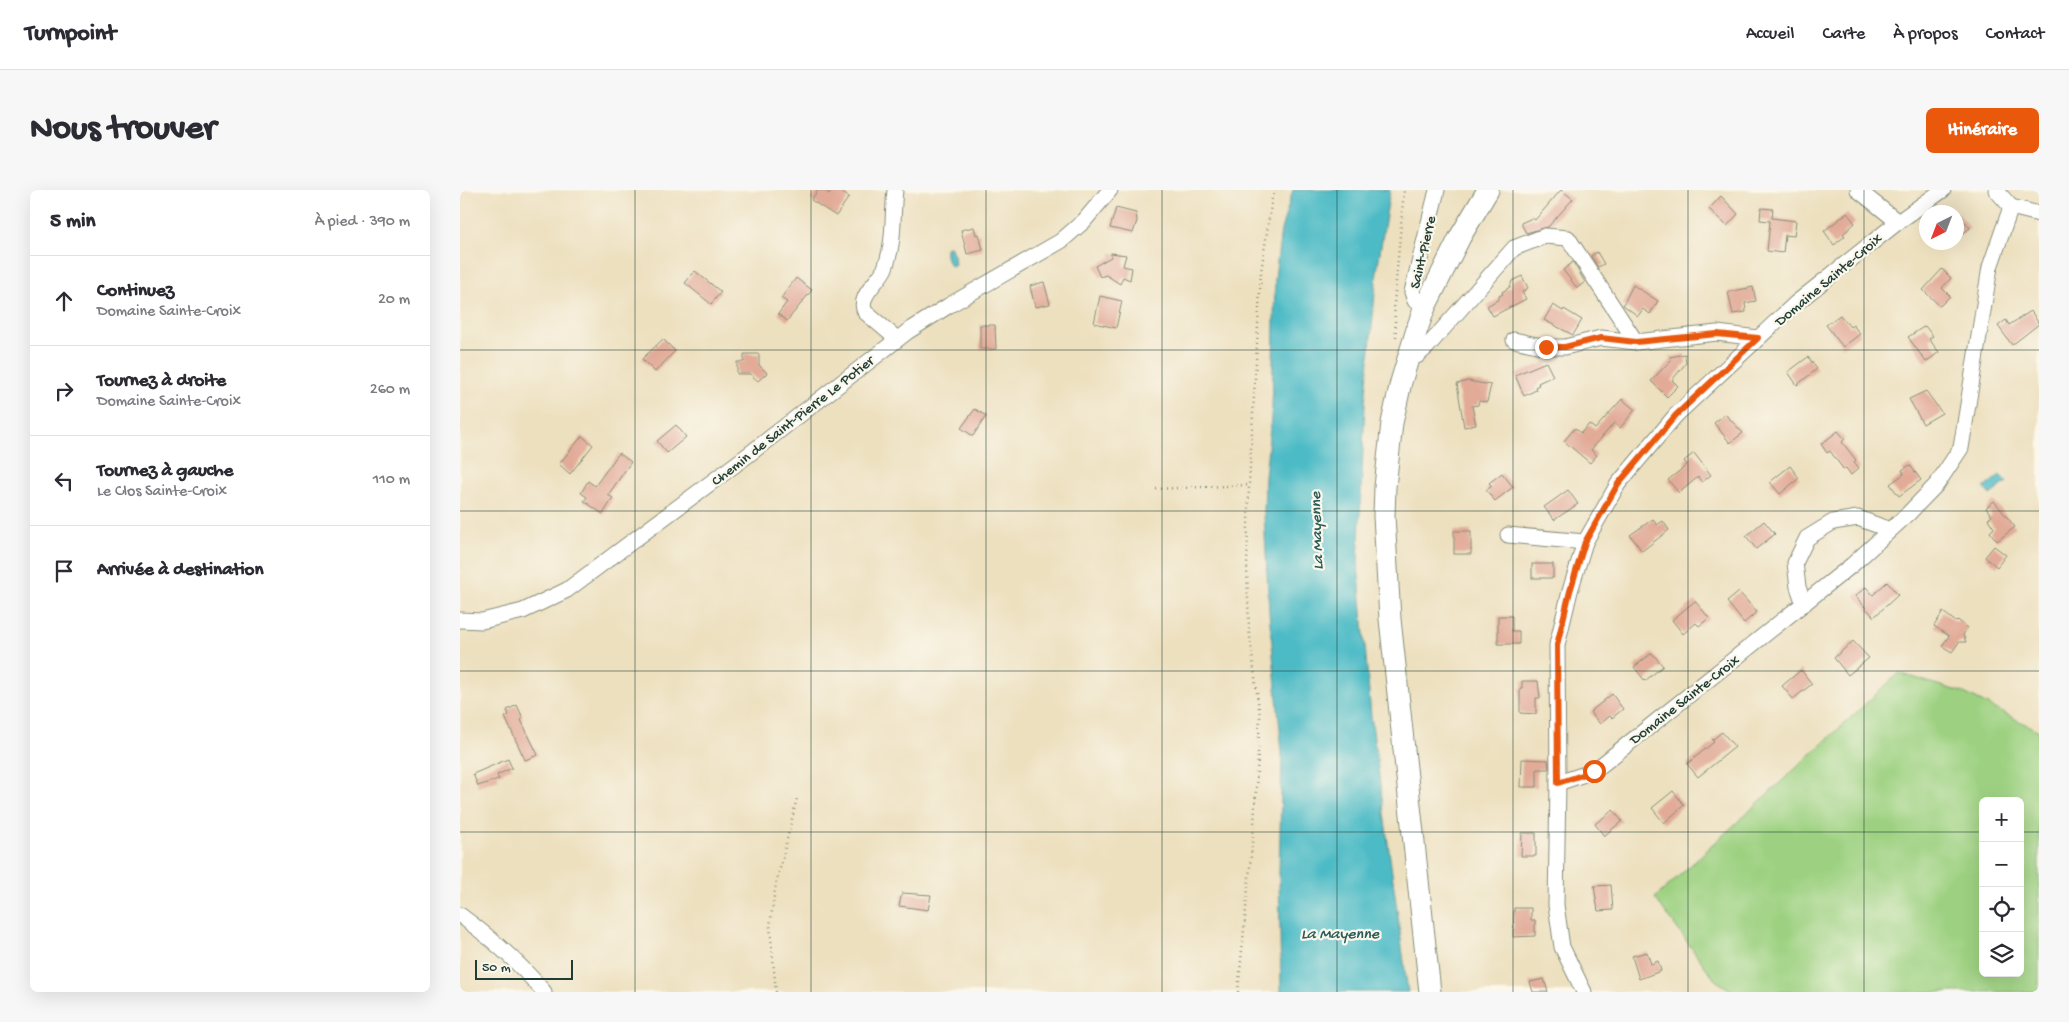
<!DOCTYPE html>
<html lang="fr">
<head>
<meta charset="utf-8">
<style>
  body { margin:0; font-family:"Gochi Hand",sans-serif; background:#f7f7f7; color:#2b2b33 }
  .controls { position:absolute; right:15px; bottom:15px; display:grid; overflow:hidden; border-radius:8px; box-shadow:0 5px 20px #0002 }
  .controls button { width:45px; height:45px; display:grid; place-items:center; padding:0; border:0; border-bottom:1px solid #e1e1e2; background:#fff; color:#2b2b33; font:25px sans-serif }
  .compass { position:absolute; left:1459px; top:15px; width:45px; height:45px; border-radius:50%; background:#fff; box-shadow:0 5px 20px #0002; rotate:222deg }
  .scale { position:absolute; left:15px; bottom:12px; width:98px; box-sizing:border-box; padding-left:5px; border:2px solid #1f3d34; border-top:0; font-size:14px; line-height:18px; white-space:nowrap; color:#1f3d34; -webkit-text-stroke:4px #fbf7ec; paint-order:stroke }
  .stop { position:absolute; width:15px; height:15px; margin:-11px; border:4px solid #ea580c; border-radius:50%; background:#fff }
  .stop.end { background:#ea580c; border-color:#fff; box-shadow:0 1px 5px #0008 }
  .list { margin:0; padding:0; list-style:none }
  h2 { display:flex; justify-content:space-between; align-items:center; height:65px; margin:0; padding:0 20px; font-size:21px }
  h2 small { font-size:16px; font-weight:400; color:#7c7c81 }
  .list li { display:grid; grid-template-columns:32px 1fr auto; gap:15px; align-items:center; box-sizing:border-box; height:90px; padding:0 20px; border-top:1px solid #e1e1e2 }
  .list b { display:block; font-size:19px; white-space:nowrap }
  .list p { margin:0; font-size:16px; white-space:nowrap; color:#7c7c81 }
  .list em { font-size:16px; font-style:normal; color:#7c7c81 }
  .icon { flex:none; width:28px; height:28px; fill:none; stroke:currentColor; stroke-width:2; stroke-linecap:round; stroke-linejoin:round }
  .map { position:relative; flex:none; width:1579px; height:802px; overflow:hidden; border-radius:8px }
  header { display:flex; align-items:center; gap:30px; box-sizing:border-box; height:70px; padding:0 25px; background:#fff; border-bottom:1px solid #e1e1e2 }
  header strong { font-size:24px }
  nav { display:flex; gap:28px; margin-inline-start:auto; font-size:18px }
  .intro { display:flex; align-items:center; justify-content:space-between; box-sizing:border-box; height:120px; padding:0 30px }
  h1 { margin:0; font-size:35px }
  .button { padding:12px 22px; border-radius:8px; background:#ea580c; color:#fff; font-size:18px; font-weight:700 }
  main { display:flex; gap:30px; padding:0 30px }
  aside { flex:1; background:#fff; border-radius:8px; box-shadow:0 5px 20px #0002 }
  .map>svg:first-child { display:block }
  .green { fill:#9dd181; stroke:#5e875a; fill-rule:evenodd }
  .water { fill:#4dbbc6; stroke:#367c7d }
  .building { fill:#e2ab98 }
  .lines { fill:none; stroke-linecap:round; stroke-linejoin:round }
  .minor-casing { stroke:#868e7a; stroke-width:17 }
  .secondary-casing { stroke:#868e7a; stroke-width:23 }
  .path { stroke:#868e7a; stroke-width:2.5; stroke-dasharray:1 4; stroke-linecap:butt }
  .minor { stroke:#fff; stroke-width:15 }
  .secondary { stroke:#fff; stroke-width:21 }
  .route { stroke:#ea580c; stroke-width:6 }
  .grid { fill:none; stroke:#1f3d34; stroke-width:1; stroke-opacity:0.55 }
  .labels { text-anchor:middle; stroke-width:4.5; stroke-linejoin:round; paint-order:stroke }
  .street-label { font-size:15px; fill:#1f3d34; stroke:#fbf7ec }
  .water-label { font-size:16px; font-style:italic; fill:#2a5c58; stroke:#fbf7ec }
</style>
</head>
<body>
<header>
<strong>Turnpoint</strong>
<nav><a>Accueil</a><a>Carte</a><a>À propos</a><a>Contact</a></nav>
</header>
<div class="intro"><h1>Nous trouver</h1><a class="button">Itinéraire</a></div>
<main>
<aside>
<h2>5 min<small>À pied · 390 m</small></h2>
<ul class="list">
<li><svg class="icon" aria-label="ahead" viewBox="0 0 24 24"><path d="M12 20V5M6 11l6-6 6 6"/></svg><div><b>Continuez</b><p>Domaine Sainte-Croix</p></div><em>20 m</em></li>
<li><svg class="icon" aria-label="right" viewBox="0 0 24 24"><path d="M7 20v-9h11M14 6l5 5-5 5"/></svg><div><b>Tournez à droite</b><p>Domaine Sainte-Croix</p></div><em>260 m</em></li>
<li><svg class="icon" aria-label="left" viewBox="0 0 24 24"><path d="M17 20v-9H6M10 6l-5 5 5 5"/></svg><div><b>Tournez à gauche</b><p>Le Clos Sainte-Croix</p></div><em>110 m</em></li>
<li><svg class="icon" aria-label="arrive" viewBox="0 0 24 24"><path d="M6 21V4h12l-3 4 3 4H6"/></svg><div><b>Arrivée à destination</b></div></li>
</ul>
</aside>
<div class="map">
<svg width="1579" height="802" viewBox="0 0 1579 802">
  <rect width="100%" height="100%" fill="#fbf7ec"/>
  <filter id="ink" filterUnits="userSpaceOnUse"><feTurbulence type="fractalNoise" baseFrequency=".02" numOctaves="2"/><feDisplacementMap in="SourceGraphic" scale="10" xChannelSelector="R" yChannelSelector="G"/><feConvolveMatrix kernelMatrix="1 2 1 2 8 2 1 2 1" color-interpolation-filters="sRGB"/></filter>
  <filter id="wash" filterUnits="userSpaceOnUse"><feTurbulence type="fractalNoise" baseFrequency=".0096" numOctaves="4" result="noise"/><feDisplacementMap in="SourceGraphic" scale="20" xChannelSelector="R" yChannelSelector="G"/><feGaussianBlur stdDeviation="1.12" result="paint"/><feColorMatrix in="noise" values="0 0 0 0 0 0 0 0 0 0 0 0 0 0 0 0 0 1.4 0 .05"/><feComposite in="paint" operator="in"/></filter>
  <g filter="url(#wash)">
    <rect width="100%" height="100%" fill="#ede0bf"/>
    <path class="green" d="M 1439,483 L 1504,503 L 1579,541 L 1579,802 L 1274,802 L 1255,790 L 1195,708 ZM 1523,611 L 1560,611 L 1560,783 L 1523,783 Z"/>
    <g class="water">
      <path d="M 833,0 L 930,0 L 917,81 L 905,214 L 898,374 L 911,526 L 948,802 L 821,802 L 819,684 L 822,562 L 809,422 L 804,324 L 805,287 L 812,218 L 815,88 L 821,40 Z"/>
      <path d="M 490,56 L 494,65 L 495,75 L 490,76 C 487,70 485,65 486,58 Z"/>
      <path d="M 1540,285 L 1547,292 L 1530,305 L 1524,298 Z"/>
    </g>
    <g id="blocks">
      <g class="building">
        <path d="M 358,0 L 363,0 L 369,4 L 372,0 L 378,0 L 389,7 L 376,26 L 351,10 Z"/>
        <path d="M 1101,0 L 1113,9 L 1088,37 L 1066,43 L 1061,33 L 1072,28 L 1075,30 Z"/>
        <path d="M 1261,6 L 1278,24 L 1267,36 L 1249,19 Z"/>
        <path d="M 656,18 L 676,23 L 677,31 L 673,43 L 650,38 Z"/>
        <path d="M 1301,18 L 1313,19 L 1312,28 L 1336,31 L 1334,46 L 1325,45 L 1323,63 L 1307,61 L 1310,31 L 1300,30 Z"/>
        <path d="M 1496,21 L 1510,38 L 1496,49 Z"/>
        <path d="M 1387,23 L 1395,33 L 1383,44 L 1385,46 L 1374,55 L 1364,41 Z"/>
        <path d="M 514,37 L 516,45 L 519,44 L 523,60 L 507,64 L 501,40 Z"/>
        <path d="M 1137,62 L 1144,74 L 1138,77 L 1131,66 Z"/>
        <path d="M 651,63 L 666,65 L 663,76 L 672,78 L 670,90 L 663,87 L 660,94 L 646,85 L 640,87 L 635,76 L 651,67 Z"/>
        <path d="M 1113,72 L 1125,92 L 1117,98 L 1103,80 Z"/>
        <path d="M 1482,79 L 1491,88 L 1482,98 L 1490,106 L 1480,116 L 1463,100 Z"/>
        <path d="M 235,81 L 261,102 L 251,114 L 225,93 Z"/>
        <path d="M 1062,86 L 1068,98 L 1062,102 L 1066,109 L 1033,126 L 1027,116 L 1039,109 L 1039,106 L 1043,104 L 1042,102 L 1050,97 L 1052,91 Z"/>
        <path d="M 336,88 L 352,100 L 327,131 L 318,124 L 327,112 L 321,108 Z"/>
        <path d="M 584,92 L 590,114 L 575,117 L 570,96 Z"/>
        <path d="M 1173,95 L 1198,111 L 1190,124 L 1183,119 L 1178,126 L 1163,115 Z"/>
        <path d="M 1293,97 L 1296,111 L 1285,113 L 1286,122 L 1273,124 L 1268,102 Z"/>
        <path d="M 640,106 L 662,111 L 656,138 L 634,133 Z"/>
        <path d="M 1093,115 L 1103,121 L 1104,119 L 1122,130 L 1113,145 L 1084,130 Z"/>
        <path d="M 1571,121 L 1579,134 L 1552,155 L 1538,136 L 1546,130 L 1549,135 Z"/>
        <path d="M 1380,125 L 1390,137 L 1393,135 L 1400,144 L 1383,157 L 1366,135 Z"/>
        <path d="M 520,135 L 535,135 L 536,159 L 520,159 Z"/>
        <path d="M 1465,136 L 1473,146 L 1469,149 L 1479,162 L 1466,172 L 1448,147 Z"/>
        <path d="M 203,149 L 215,161 L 195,182 L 182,169 Z"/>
        <path d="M 284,164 L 299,164 L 299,175 L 307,183 L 298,191 L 290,184 L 277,184 L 277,172 L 284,172 Z"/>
        <path d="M 1225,164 L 1226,173 L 1212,190 L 1218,196 L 1207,207 L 1191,191 L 1211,170 L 1210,167 Z"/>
        <path d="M 1348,167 L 1357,179 L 1337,195 L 1328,182 Z"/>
        <path d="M 1086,172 L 1093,186 L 1078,193 L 1079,195 L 1075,197 L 1076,200 L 1064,206 L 1055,185 Z"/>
        <path d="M 1008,191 L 1031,195 L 1027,212 L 1019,211 L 1018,215 L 1012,216 L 1016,235 L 1004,237 L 997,194 Z"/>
        <path d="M 1466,201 L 1482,223 L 1463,234 L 1449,209 Z"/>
        <path d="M 1162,209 L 1175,220 L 1160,238 L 1154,233 L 1131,260 L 1137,265 L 1130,273 L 1104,251 L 1115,238 L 1121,243 L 1129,234 L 1135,239 Z"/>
        <path d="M 515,219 L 526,226 L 513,246 L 501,238 Z"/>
        <path d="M 1265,224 L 1283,243 L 1270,253 L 1254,233 Z"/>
        <path d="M 216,235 L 226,247 L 207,263 L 197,251 Z"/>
        <path d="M 1378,241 L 1385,249 L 1382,252 L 1396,270 L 1394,272 L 1399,278 L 1391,285 L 1386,278 L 1384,280 L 1370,261 L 1367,263 L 1361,254 Z"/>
        <path d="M 122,246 L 133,255 L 110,284 L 99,274 Z"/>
        <path d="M 159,263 L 171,272 L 148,305 L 153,308 L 143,324 L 124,311 L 127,307 L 121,303 L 128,291 L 135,296 Z"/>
        <path d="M 1234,263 L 1251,285 L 1242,292 L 1238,287 L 1219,303 L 1208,290 L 1227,275 L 1224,271 Z"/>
        <path d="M 1450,275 L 1461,290 L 1439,306 L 1430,294 L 1444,284 L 1442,280 Z"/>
        <path d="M 1330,276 L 1339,288 L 1320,304 L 1310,292 Z"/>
        <path d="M 1042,283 L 1053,297 L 1035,311 L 1026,300 L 1032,296 L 1029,293 Z"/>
        <path d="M 1108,300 L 1118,314 L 1094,330 L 1084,317 Z"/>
        <path d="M 1534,311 L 1555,337 L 1537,351 L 1530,342 L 1534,338 L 1528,329 L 1532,326 L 1526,318 Z"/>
        <path d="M 1193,329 L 1197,335 L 1203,331 L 1209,340 L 1182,361 L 1170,345 Z"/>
        <path d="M 1304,331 L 1315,344 L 1296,359 L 1286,346 Z"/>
        <rect x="994" y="341" width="17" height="23"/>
        <path d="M 1534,356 L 1546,365 L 1537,377 L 1525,367 Z"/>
        <rect x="1072" y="374" width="21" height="14"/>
        <path d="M 1427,392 L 1438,405 L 1414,427 L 1395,406 L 1406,397 L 1413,405 Z"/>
        <path d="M 1279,402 L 1297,422 L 1284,433 L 1267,412 Z"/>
        <path d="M 1235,411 L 1249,428 L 1239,436 L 1236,433 L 1223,444 L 1212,430 Z"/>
        <path d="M 1483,422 L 1496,432 L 1498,430 L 1507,438 L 1503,445 L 1506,452 L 1499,452 L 1492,462 L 1482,456 L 1489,446 L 1474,436 Z"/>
        <path d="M 1038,426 L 1052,426 L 1052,441 L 1059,441 L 1059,454 L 1038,454 Z"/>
        <path d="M 1393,451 L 1409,468 L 1388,485 L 1374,468 Z"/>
        <path d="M 1192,463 L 1203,476 L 1185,491 L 1174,477 Z"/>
        <path d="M 1341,480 L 1352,494 L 1333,509 L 1322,496 Z"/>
        <path d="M 1062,491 L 1078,491 L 1080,508 L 1076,508 L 1076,524 L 1060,523 L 1060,498 L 1062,498 Z"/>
        <path d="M 1152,504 L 1163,519 L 1152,528 L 1150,526 L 1140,534 L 1130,522 Z"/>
        <path d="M 57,515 L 63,528 L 61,530 L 78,565 L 65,570 L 45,527 L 49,525 L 47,520 Z"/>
        <path d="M 1262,542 L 1275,557 L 1238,587 L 1227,574 L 1254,552 L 1252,550 Z"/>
        <path d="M 48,569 L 52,578 L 37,585 L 39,589 L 18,596 L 13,584 Z"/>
        <path d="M 1062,569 L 1088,570 L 1089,579 L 1077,579 L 1077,597 L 1061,597 Z"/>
        <path d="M 1213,601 L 1224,615 L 1204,633 L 1192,618 Z"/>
        <path d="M 1153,620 L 1162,631 L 1144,646 L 1135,634 Z"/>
        <path d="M 1062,643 L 1076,643 L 1076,666 L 1061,666 Z"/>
        <path d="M 1151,695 L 1153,720 L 1138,721 L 1134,696 Z"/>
        <path d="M 442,703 L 471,705 L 468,720 L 439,716 Z"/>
        <path d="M 1054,718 L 1071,718 L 1071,730 L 1075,730 L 1075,746 L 1053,747 Z"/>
        <path d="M 1187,762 L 1191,774 L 1198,771 L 1201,781 L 1179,789 L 1172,766 Z"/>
        <path d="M 1084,789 L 1088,802 L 1073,802 L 1070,792 Z"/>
      </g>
    </g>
  </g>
  <g filter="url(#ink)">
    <use href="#blocks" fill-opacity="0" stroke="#868e7a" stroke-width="1"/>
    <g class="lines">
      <g class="minor-casing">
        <g id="minor">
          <path d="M 435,0 C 432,27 435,52 425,78 C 419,92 397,106 405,122 L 437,149"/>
          <path d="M 1398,0 L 1438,32"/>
          <path d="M 1536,0 L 1551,17"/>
          <path d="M 1551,17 L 1579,24"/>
          <path d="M 965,117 L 955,111 L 952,102 L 977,0"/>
          <path d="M 1054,150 L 1086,157 L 1105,157 L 1141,148 L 1176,152 L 1257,143 L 1298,148"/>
          <path d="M 948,168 L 957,166 L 967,157 L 1054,58 L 1085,46 L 1108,48 L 1176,152"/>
          <path d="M 1048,345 L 1125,352"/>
          <path d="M 1344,414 L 1338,397 L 1335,373 L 1347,348 L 1373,332 L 1398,328 L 1430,340"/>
          <path d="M 0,430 L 22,431 L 63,421 L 107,400 L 288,265 L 447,142 L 488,116 L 601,51 L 624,31 L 650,0"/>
          <path d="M 1098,593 L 1134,581 L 1392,375 L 1448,324 L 1477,294 L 1501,258 L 1530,77 L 1551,17"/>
          <path d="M 0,725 C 31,748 59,772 84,802"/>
          <path d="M 1124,802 L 1102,757 L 1096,715 L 1098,593 L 1097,455 L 1110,401 L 1125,352 L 1158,294 L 1216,225 L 1336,113 L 1438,32 L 1483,0"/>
        </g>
      </g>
      <g class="secondary-casing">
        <path id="secondary" d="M 970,802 L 930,429 L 924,326 L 925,297 L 932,233 L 941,192 L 958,136 L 965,117 L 1000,47 L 1028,0"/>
      </g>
      <g class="path">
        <path d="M 936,147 L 934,114 L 944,0"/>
        <path d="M 696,299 L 789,295"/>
        <path d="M 316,802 L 310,736 L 315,699 L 337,608"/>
        <path d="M 778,802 L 794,635 L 800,527 L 789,439 L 787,377 L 789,295 L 801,82 L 812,8 L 815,0"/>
      </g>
      <use href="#minor" class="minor"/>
      <use href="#secondary" class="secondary"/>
    </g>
  </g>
  <g class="lines" filter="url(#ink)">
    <path class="route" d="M 1086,157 L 1105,157 L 1141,148 L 1176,152 L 1257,144 L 1298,148 L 1216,225 L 1158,294 L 1125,352 L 1110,401 L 1097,455 L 1098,593 L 1134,581"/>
  </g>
  <path class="grid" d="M 175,0 L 175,802M 351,0 L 351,802M 526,0 L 526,802M 702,0 L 702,802M 877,0 L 877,802M 1053,0 L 1053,802M 1228,0 L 1228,802M 1404,0 L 1404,802M 0,160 L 1579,160M 0,321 L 1579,321M 0,481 L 1579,481M 0,642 L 1523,642M 1560,642 L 1579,642"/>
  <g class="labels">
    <g class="street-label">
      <text transform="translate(962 62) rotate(-77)" y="5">Saint-Pierre</text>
      <text transform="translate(1368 89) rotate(-40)" y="5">Domaine Sainte-Croix</text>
      <text transform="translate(332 230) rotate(-38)" y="5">Chemin de Saint-Pierre Le Potier</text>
      <text transform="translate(1224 509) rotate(-38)" y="5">Domaine Sainte-Croix</text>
    </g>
    <g class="water-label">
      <text transform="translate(855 341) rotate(-92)" y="6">La Mayenne</text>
      <text x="880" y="748">La Mayenne</text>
    </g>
  </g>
</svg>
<div class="controls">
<button>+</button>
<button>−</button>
<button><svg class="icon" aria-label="locate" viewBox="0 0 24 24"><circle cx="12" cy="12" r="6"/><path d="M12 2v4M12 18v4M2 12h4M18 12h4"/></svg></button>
<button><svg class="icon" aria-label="layers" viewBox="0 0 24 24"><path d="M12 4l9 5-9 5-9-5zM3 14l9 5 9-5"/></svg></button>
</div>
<svg class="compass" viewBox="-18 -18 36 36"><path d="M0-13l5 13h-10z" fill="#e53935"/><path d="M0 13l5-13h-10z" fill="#7c7c81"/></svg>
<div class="scale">50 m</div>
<div class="stop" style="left:1134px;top:581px"></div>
<div class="stop end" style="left:1086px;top:157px"></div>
</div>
</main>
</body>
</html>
